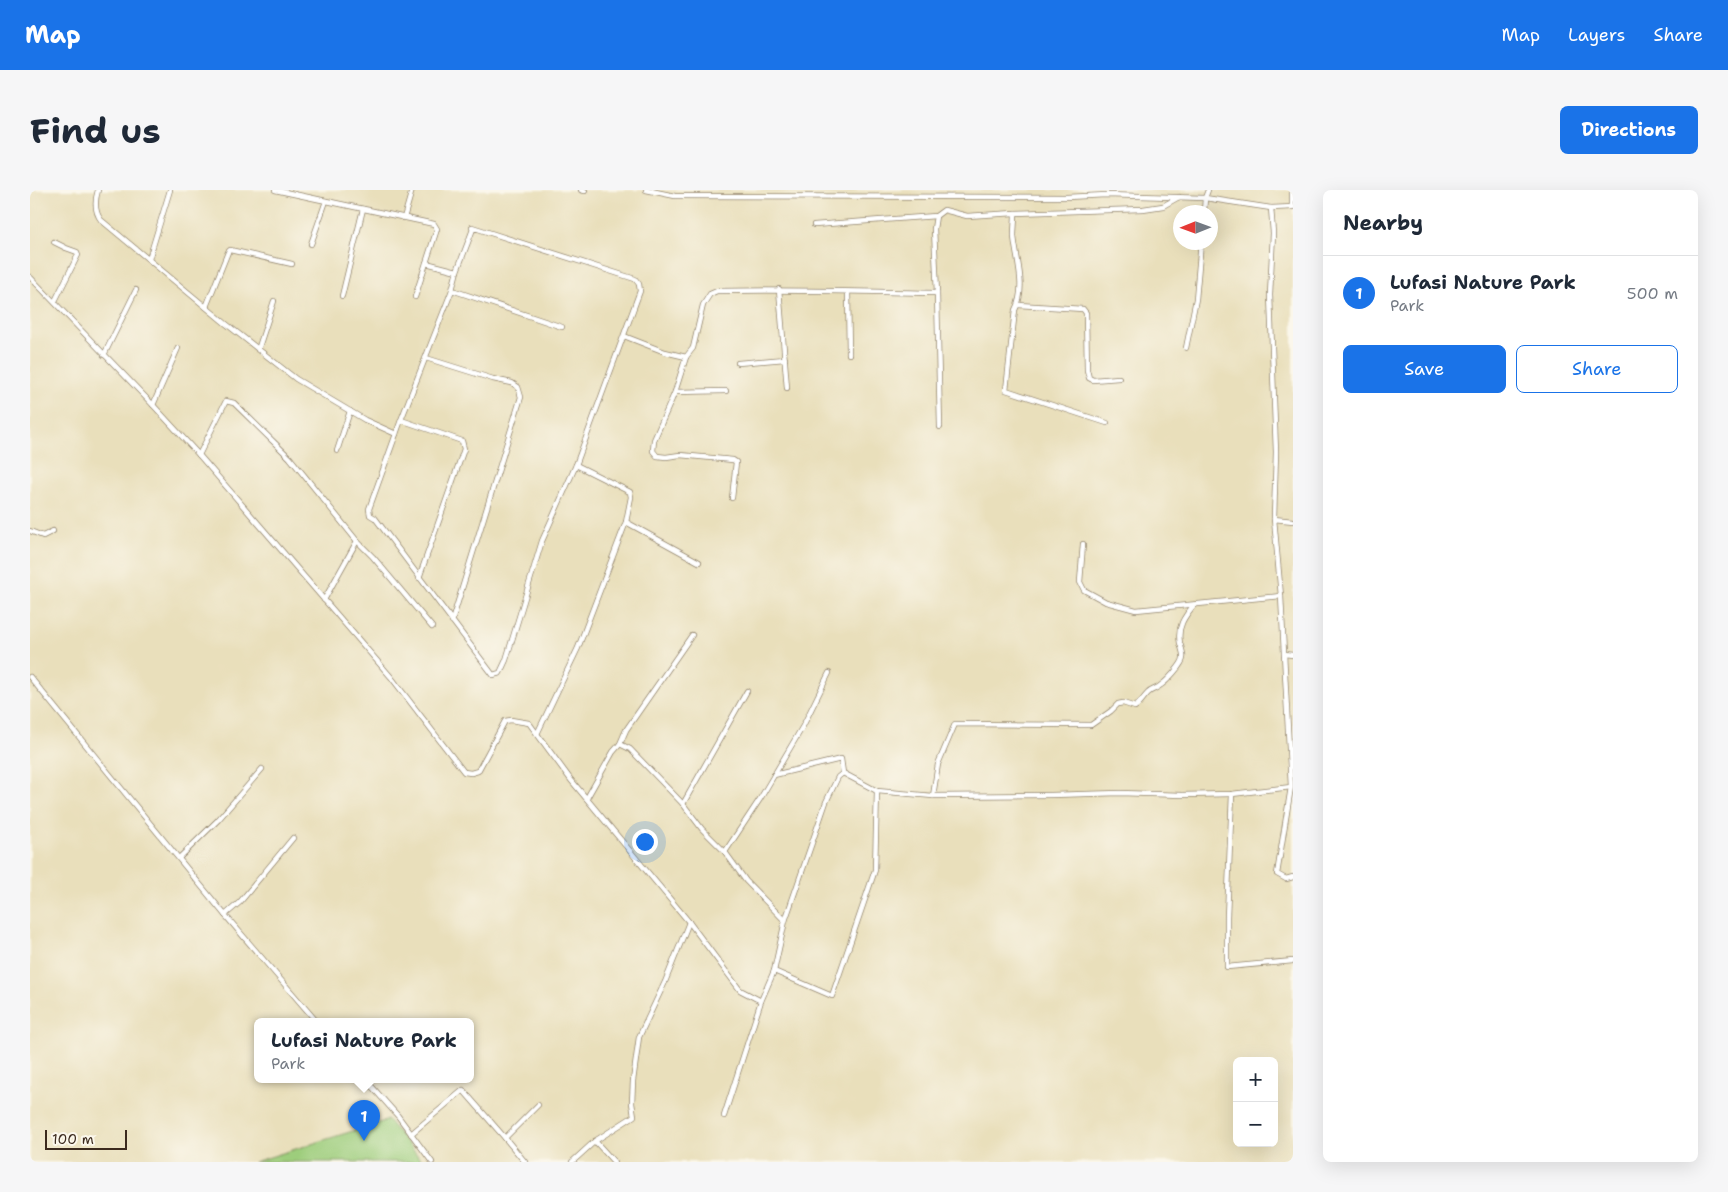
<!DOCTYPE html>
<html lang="en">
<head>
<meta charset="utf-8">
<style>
  body { margin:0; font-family:"Shantell Sans",sans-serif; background:#f6f6f7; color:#1f2937 }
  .controls { position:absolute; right:15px; bottom:15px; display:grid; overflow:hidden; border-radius:8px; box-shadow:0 5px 20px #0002 }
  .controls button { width:45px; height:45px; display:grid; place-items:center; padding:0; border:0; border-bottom:1px solid #e0e1e3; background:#fff; color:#1f2937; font:25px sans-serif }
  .compass { position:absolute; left:1143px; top:15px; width:45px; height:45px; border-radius:50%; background:#fff; box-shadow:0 5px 20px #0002; rotate:269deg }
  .scale { position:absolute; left:15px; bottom:12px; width:82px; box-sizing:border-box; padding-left:5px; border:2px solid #3b2a1e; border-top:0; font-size:14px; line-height:18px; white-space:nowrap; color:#3b2a1e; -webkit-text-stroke:4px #fbf7ec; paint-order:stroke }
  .you { position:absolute; left:614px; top:651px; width:18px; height:18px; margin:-12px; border:4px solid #fff; border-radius:50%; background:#1a73e8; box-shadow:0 0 0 8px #1a73e833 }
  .badge { display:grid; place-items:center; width:32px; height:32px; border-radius:50%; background:#1a73e8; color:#fff; font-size:16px; font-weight:700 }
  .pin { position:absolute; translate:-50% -41px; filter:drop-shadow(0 1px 2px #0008) }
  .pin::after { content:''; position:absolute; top:26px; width:18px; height:15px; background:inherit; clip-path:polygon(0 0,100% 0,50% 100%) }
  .popup { position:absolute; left:224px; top:828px; width:220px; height:65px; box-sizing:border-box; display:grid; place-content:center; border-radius:8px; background:#fff; filter:drop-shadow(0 1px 4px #0005); font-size:16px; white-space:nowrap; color:#747a83 }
  .popup b { font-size:19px; color:#1f2937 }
  .popup::after { content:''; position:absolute; left:50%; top:100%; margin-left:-10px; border:10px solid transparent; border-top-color:#fff }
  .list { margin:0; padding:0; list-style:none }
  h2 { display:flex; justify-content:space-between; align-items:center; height:65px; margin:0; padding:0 20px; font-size:21px }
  h2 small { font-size:16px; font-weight:400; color:#747a83 }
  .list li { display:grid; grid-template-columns:32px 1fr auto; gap:15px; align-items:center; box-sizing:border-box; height:75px; padding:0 20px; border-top:1px solid #e0e1e3 }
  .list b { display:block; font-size:19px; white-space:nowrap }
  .list p { margin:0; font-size:16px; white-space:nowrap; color:#747a83 }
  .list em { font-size:16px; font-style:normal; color:#747a83 }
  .actions { display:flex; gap:10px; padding:15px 20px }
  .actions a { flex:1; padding:11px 0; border:1px solid #1a73e8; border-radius:8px; text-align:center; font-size:18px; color:#1a73e8 }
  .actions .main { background:#1a73e8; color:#fff }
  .map { position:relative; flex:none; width:1263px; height:972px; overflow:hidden; border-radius:8px }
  header { display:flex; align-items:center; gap:30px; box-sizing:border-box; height:70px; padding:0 25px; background:#1a73e8; color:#fff }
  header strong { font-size:24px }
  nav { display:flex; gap:28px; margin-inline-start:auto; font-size:18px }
  .intro { display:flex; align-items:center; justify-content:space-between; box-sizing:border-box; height:120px; padding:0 30px }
  h1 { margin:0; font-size:35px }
  .button { padding:12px 22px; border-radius:8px; background:#1a73e8; color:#fff; font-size:18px; font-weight:700 }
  main { display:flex; gap:30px; padding:0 30px }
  aside { flex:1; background:#fff; border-radius:8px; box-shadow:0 5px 20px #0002 }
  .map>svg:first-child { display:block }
  .park { fill:#9dcd7c; stroke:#6c7c4d }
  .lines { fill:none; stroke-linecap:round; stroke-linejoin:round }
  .street-casing { stroke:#92846c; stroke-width:6 }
  .street { stroke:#fff; stroke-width:4.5 }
</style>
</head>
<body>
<header>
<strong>Map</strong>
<nav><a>Map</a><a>Layers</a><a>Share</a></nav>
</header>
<div class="intro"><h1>Find us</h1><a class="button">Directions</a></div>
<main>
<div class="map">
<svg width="1263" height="972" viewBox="0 0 1263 972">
  <rect width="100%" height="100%" fill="#fbf7ec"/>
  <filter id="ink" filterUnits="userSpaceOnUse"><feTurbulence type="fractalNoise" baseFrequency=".02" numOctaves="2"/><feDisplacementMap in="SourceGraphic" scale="10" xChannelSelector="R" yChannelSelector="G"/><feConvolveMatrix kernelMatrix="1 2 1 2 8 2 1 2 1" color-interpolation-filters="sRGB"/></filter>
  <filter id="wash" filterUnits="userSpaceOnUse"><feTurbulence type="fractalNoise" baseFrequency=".0096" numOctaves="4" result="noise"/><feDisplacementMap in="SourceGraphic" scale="20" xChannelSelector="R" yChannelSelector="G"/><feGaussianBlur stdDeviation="1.12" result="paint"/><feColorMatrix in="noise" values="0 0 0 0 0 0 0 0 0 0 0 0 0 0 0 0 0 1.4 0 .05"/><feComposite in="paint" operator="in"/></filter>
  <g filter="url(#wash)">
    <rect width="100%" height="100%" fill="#e9dfbb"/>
    <path class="park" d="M 358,930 L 393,972 L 224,972 Z"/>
  </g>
  <g filter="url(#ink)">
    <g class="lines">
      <g class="street-casing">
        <g id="street">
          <path d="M 68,0 C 65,10 64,21 71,30 L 195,133 L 266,189 L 335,230 L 366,244"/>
          <path d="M 245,0 L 404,34 L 407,39 L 385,107"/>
          <path d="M 551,0 L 555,1"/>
          <path d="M 616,0 L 645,6 L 1037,7 L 1076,5 L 1175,8 L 1174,22"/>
          <path d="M 1178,0 L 1175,8 L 1241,18 L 1263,17"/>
          <path d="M 1262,16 L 1262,0"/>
          <path d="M 1241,18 L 1243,43 L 1240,105 L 1246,262 L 1244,329 L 1251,406 L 1261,597 L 1247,684 L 1256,689 L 1263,687"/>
          <path d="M 985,23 C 985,31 984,39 984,46 C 986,70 997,97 985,120 L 976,200 L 1077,233"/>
          <path d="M 906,26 L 904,39 L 907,103 L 910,237"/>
          <path d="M 374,28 L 382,0"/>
          <path d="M 784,35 L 906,26 L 914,20 L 937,26 L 985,23 L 1113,19 L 1133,16 L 1149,7"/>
          <path d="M 442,37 L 605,89 L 609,94 L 610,101 L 546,275 L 512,351 L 476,470 L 470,483 L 463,485 L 345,328 L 340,325 L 339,319 L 371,230 L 422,100 L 427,81 L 443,39 Z"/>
          <path d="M 24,52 L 36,58 L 47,62 L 48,65 L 25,111"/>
          <path d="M 281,54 L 296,11"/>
          <path d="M 119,69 L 140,0"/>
          <path d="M 396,73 L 427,81"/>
          <path d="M 0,87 L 123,215 L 169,265 L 361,487 L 434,582 L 441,583 L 448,581 L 475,531 L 481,530 L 499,533 L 541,590 L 659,732 L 710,800 L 731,811"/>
          <path d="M 749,99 L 757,198"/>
          <path d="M 422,100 L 532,137"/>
          <path d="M 818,102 L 819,164"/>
          <path d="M 312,106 L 333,19"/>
          <path d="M 988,115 L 1053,119 L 1056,123 L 1057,180 L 1059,188 L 1063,190 L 1089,188"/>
          <path d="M 176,117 L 198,62 L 200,60 L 262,74"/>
          <path d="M 594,146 L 635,162 L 656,167"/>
          <path d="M 1156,158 L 1166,109 L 1171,52"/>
          <path d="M 228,160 L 244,111"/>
          <path d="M 74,165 L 106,100"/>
          <path d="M 396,168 L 463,189 L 482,193 L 488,197 L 491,207 L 422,431"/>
          <path d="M 708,173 L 755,169"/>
          <path d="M 645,202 L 696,201"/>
          <path d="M 123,215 L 148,158"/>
          <path d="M 371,230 L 432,251 L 434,259 L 389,388"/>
          <path d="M 307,261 L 320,221"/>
          <path d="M 169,265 L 196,211 L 204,213 L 260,268 L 327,351 L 343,367 L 402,437"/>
          <path d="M 702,308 L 706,272 L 703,270 L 650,265 L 636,267 L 627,266 L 623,261 L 624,250 L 645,202 L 656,167 L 663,158 L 673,115 L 680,104 L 687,101 C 760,99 834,102 907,103"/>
          <path d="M 1244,329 L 1263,331"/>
          <path d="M 596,332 L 669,372"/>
          <path d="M 0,341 L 13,346 L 23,341"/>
          <path d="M 1053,354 L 1050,392 L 1054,400 L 1076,412 L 1106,420 L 1251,406"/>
          <path d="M 294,410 L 327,351"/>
          <path d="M 1254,464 L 1263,465"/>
          <path d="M 0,487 L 195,725 L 287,832"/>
          <path d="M 507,544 L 548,458 L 596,332 L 601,307 L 600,302 L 546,275"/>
          <path d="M 590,554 L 600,559 L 653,614 L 672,639 L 695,662 L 716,691 L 755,731"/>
          <path d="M 744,585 L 811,569 L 813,583"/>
          <path d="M 1202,604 L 1197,727 L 1197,777 L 1263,771"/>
          <path d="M 903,606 L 908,574 L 925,534 L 1061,535 L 1081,521 L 1088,514 L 1093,513 L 1105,517 C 1111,513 1113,508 1118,503 C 1122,499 1127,499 1131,495 C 1136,492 1153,474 1153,468 C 1154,464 1151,457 1150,453 C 1147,437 1154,427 1164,415"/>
          <path d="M 557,608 L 583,562 L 590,554 L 596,540 L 662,445"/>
          <path d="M 653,614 L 717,501"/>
          <path d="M 695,662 L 730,609 L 773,536 L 799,483"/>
          <path d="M 149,668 L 188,630 L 232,579"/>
          <path d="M 195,725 L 210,712 L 263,648"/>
          <path d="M 744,781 L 802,806 L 845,680 L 847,601"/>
          <path d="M 336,890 L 368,926 L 402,972"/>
          <path d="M 694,926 L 731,811 L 744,781 L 755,731 L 796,612 L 808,587 L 813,583 L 847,601 L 903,606 L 1021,605 L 1090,603 L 1152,605 L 1202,604 L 1261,597"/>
          <path d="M 381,944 L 433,900 L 475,948"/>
          <path d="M 565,951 L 584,972"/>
          <path d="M 495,972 L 475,948 L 508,915"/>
          <path d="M 542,972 L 565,951 L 604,926 L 602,913 L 603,891 L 609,847 L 635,792 L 659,732"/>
        </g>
      </g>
      <use href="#street" class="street"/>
    </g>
  </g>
</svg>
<div class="controls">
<button>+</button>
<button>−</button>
</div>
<svg class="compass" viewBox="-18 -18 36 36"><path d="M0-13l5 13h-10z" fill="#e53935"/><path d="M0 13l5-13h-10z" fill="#747a83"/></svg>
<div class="scale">100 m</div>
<div class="you"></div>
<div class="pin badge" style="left:334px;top:951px">1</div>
<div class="popup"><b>Lufasi Nature Park</b>Park</div>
</div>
<aside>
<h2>Nearby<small></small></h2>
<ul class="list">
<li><span class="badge">1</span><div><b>Lufasi Nature Park</b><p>Park</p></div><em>500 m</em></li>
</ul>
<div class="actions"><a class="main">Save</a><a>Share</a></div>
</aside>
</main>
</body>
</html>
